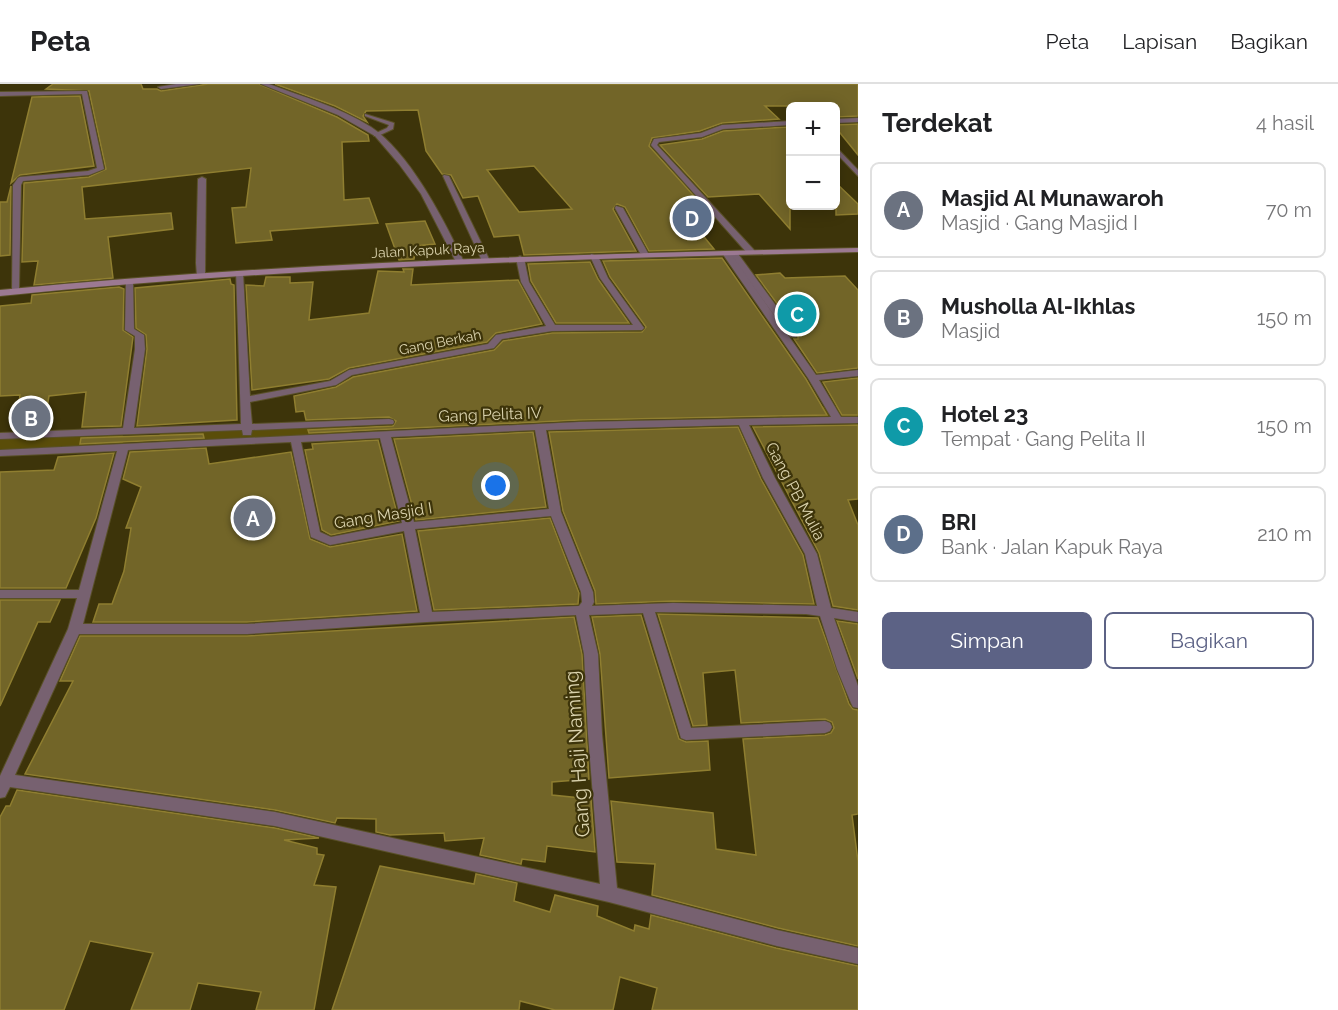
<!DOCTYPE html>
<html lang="id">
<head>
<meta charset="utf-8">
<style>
  body { margin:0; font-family:Raleway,sans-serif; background:#f2f2f2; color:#202124 }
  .controls { position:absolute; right:18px; top:18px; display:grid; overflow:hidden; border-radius:9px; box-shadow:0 3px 15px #0003 }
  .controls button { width:54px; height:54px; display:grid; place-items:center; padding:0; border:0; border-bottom:2px solid #e0e0e0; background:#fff; color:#202124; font:30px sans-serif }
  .you { position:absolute; left:496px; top:402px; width:21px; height:21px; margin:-15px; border:4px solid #fff; border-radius:50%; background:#1a73e8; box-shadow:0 0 0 9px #1a73e833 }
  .badge { display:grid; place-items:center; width:39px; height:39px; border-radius:50%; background:#5c6285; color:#fff; font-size:20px; font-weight:700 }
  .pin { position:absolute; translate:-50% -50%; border:3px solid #fff; box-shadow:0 2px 6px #0006 }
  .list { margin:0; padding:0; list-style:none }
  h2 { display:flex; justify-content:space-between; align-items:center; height:78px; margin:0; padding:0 24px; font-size:26px }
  h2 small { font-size:20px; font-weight:400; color:#757577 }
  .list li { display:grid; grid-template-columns:39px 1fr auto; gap:18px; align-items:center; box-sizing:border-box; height:96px; margin:0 12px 12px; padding:0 12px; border:2px solid #e0e0e0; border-radius:9px }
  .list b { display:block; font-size:22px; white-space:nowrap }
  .list p { margin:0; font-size:20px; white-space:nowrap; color:#757577 }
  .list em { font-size:20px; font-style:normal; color:#757577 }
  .actions { display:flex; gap:12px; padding:18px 24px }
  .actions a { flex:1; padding:14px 0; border:2px solid #5c6285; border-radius:9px; text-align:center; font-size:21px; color:#5c6285 }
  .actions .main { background:#5c6285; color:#fff }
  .map { position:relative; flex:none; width:858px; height:926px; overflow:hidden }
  header { display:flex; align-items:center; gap:36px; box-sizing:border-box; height:84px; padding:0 30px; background:#fff; border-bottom:2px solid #e0e0e0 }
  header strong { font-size:28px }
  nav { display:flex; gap:33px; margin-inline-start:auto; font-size:21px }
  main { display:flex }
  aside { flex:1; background:#fff }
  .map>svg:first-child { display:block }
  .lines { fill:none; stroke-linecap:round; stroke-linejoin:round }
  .canal { fill:#5a4d09; fill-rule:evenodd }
  .building { fill:#726528; stroke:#8f7e30; stroke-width:1.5; fill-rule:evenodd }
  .service-casing { stroke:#595027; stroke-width:2 }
  .minor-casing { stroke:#595027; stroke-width:2 }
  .secondary-casing { stroke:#595027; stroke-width:2 }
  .service { fill:#776170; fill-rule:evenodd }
  .minor { fill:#776170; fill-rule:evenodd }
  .secondary { fill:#9c7992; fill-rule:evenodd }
  .labels { text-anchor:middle; stroke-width:4.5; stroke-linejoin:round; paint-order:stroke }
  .far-street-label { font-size:14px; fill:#dad2ad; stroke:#3d340a }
  .street-label { font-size:16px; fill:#dad2ad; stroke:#3d340a }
  .near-street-label { font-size:20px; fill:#dad2ad; stroke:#3d340a }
</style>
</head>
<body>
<header>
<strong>Peta</strong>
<nav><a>Peta</a><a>Lapisan</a><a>Bagikan</a></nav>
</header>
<main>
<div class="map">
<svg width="858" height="926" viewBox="0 0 858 926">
  <rect width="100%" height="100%" fill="#3d340a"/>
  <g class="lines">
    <g class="canal">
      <path d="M 858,321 L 858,333 L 792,336 L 784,335 L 781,330 L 784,325 L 792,324 Z"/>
      <path d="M 342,338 L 350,340 L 353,345 L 350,350 L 169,360 L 161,358 L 158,353 L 161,348 L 169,346 Z"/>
      <path d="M 114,348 L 122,350 L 125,355 L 122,360 L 0,366 L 0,352 Z"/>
    </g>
  </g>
  <g class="building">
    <path d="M 53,0 L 141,0 L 143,5 L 157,5 L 161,7 L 208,0 L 259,0 L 337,33 L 368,51 L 369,57 L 342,58 L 344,116 L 369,114 L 378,139 L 270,147 L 272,156 L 236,159 L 232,124 L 246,123 L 251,84 L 82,103 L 85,135 L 171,129 L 173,145 L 108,153 L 113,194 L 34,201 L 38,177 L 22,178 L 24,99 L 89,93 L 106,85 L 89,7 L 46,5 Z"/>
    <path d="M 275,0 L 858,0 L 858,32 L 836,33 L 836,22 L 765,22 L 779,35 L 722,39 L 700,47 L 652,54 L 649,62 L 695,113 L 710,143 L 696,143 L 714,165 L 649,167 L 625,123 L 617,120 L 613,125 L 636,167 L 524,171 L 519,151 L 494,153 L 478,112 L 463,114 L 451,91 L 442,90 L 426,67 L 418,26 L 366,27 L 363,32 L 367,38 L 335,22 ZM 534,82 L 572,125 L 519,128 L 487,86 Z"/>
    <path d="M 80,12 L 94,82 L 20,91 L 11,99 L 32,13 Z"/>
    <path d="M 858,40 L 858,71 L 836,44 L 836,41 Z"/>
    <path d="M 788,43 L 790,45 L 790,145 L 759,110 L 708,113 L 660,61 L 702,55 L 723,47 Z"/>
    <path d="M 836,99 L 858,120 L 858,130 L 836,131 Z"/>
    <path d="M 11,102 L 10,171 L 0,172 L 0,118 L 7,118 Z"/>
    <path d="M 425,137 L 435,160 L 416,162 L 414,175 L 399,176 L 386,140 Z"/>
    <path d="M 722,174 L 806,295 L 827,331 L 579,336 L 309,349 L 308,346 L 393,342 L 396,337 L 389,333 L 306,336 L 304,327 L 296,328 L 294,312 L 336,303 L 353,293 L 494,266 L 503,257 L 552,249 L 642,248 L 646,243 L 610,193 L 603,177 Z"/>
    <path d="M 590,178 L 598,195 L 629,239 L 556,239 L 531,197 L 528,180 Z"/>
    <path d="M 403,185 L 413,185 L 411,201 L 518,196 L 542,240 L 496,249 L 487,258 L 349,284 L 329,295 L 252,306 L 246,201 L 264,202 L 266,193 L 290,193 L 290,199 L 313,198 L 309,236 L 369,229 L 378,187 L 404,188 Z"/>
    <path d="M 780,189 L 785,194 L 845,192 L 858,206 L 858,284 L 817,289 L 794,255 L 798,255 L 798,248 L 756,191 Z"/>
    <path d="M 230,195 L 231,200 L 234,201 L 237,336 L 137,342 L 147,265 L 146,251 L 136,244 L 135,204 Z"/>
    <path d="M 119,203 L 124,205 L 123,246 L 133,253 L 121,342 L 82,343 L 86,308 L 49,312 L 44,340 L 16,342 L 20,311 L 0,312 L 0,222 L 31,219 L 32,211 Z"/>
    <path d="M 858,294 L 858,331 L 842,331 L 823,298 Z"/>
    <path d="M 858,341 L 858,415 L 848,416 L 858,441 L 858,526 L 833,522 L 819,469 L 753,343 Z"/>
    <path d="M 738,343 L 761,395 L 803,471 L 814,520 L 673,517 L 596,520 L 595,507 L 563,427 L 549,348 Z"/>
    <path d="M 533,348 L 546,423 L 416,436 L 394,355 Z"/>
    <path d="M 203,350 L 204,354 L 80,360 L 81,354 Z"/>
    <path d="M 378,356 L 399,437 L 331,451 L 322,446 L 305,366 L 313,365 L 312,360 Z"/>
    <path d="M 206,364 L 209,380 L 291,368 L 310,455 L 330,463 L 402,450 L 417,527 L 247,538 L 93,538 L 99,520 L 112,520 L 124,487 L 131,444 L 126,444 L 141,403 L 123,395 L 130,368 Z"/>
    <path d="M 114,369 L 96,434 L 66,504 L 0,504 L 0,388 L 54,386 L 58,373 Z"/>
    <path d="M 550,434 L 579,509 L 578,520 L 434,526 L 418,447 Z"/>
    <path d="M 0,516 L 60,516 L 50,538 L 38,538 L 0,622 Z"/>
    <path d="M 658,530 L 818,534 L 849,620 L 853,625 L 858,626 L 858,730 L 852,731 L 858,777 L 858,862 L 778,844 L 652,811 L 655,780 L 617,778 L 611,717 L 713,729 L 716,765 L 756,771 L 743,655 L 825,651 L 831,649 L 834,644 L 832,638 L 825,635 L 741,639 L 735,586 L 703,589 L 707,641 L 693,642 Z"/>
    <path d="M 641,531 L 679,655 L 686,658 L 708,657 L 710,686 L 609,694 L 600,570 L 592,533 Z"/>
    <path d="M 574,533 L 582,570 L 589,695 L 552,698 L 552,711 L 591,715 L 595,768 L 547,762 L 545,778 L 522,775 L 521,780 L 480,771 L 484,754 L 445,757 L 444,749 L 390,751 L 376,748 L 376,735 L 337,734 L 335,739 L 275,726 L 25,690 L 73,597 L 60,597 L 80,552 L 247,552 Z"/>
    <path d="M 837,537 L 858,540 L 858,595 Z"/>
    <path d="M 17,706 L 275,744 L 319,754 L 284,756 L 317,764 L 317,770 L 324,771 L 314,801 L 336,803 L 314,926 L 256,926 L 261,908 L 198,899 L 190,926 L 131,926 L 153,869 L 90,857 L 64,926 L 0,926 L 0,733 L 6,722 L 10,722 Z"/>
    <path d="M 380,782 L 474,800 L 476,790 L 517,799 L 514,817 L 550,828 L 555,811 L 598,822 L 597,832 L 634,847 L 635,841 L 649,845 L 651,831 L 776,864 L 858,882 L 858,926 L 652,926 L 657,904 L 620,893 L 613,926 L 555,926 L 520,917 L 519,926 L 332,926 Z"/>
  </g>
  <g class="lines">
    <g class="service-casing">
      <g id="service">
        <path d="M 176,0 L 199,0 L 161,5 L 158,3 Z"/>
        <path d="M 87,7 L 104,85 L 89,91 L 23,97 L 21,101 L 19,207 L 12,209 L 13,101 L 18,94 L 20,93 L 88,87 L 97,84 L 82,10 L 0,12 L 0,8 Z"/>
        <path d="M 365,30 L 394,39 L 393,45 L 378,52 L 374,52 L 374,50 L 387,44 L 389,41 L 365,32 Z"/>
        <path d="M 858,34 L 858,38 L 836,39 L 836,35 Z"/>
        <path d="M 790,37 L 790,41 L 723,45 L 702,53 L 659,58 L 657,61 L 754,166 L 755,168 L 751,170 L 748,170 L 651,61 L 654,55 L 701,49 L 722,41 Z"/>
        <path d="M 836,63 L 858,86 L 858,92 L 836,69 Z"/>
        <path d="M 444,91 L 449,92 L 490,177 L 489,179 L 482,177 L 443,92 Z"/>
        <path d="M 202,93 L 206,95 L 205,192 L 201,194 L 197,192 L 196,179 L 198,95 Z"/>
        <path d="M 616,122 L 623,124 L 648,169 L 647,171 L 640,169 L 615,124 Z"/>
        <path d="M 730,167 L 736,167 L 796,249 L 796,253 L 790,253 L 730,171 Z"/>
      </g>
    </g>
    <g class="minor-casing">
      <g id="minor">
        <path d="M 261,0 L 269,0 C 303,13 340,23 371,43 C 410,69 444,136 464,178 L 463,180 L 456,178 L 421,110 L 399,80 L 375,52 L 338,31 Z"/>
        <path d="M 723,167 L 729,167 L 816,291 L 858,286 L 858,292 L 819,296 L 841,333 L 858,333 L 858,339 L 749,341 L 775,394 L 817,470 L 831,524 L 858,528 L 858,538 L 834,534 L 858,602 L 858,624 L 853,623 L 851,619 L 837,585 L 820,532 L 806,530 L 655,528 L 691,644 L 825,637 L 830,639 L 832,643 L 830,647 L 825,649 L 686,656 L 681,654 L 643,529 L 589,531 L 598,570 L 602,650 L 617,804 L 777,846 L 858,864 L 858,880 L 777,862 L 609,818 L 275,742 L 10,703 L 5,713 L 0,714 L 0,692 L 68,545 L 77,514 L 0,514 L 0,506 L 79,506 L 117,367 L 0,372 L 0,366 L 579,338 L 831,333 L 808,294 L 722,169 ZM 739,341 L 763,394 L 805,470 L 817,522 L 673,519 L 592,522 L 594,518 L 593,508 L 561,428 L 546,346 ZM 535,346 L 549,425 L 414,438 L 391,353 ZM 380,354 L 402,439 L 331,453 L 320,448 L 301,358 ZM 291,358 L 311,453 L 330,461 L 404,447 L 420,529 L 247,540 L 83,540 L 128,366 ZM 551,432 L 581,508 L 582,518 L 579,522 L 432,528 L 415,445 ZM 576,531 L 584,570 L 588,650 L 600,800 L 275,728 L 15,691 L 79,550 L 247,550 L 427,538 Z"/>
        <path d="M 591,170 L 598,172 L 608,194 L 644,244 L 642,246 L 552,247 L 502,255 L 494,264 L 352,291 L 336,301 L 250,318 L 252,340 L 389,335 L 393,336 L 394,338 L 393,340 L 252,346 L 251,351 L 243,351 L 242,346 L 0,355 L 0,349 L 123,344 L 135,265 L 135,252 L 125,246 L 126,196 L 133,198 L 134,245 L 144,251 L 145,265 L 134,344 L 241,340 L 236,187 L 243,189 L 250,312 L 330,297 L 349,286 L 488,260 L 496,251 L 546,242 L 521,198 L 516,174 L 520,172 L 524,174 L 529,198 L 555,241 L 633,241 L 600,194 L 590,172 Z"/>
      </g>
    </g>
    <g class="secondary-casing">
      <path id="secondary" d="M 858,164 L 858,168 C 571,175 285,183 0,212 L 0,206 C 285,178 571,170 858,164 Z"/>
    </g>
    <use href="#service" class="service"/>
    <use href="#minor" class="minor"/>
    <use href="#secondary" class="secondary"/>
  </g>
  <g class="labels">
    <g class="far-street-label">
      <text transform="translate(428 166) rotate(-3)" y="5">Jalan Kapuk Raya</text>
      <text transform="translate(440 258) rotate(-11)" y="5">Gang Berkah</text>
    </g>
    <g class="street-label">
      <text transform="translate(490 330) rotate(-2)" y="6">Gang Pelita IV</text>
      <text transform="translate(796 407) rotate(62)" y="6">Gang PB Mulia</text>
      <text transform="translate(383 431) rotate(-9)" y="6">Gang Masjid I</text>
    </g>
    <g class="near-street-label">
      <text transform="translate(577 670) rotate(-94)" y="7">Gang Haji Naming</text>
    </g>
  </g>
</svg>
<div class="controls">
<button>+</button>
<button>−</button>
</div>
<div class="you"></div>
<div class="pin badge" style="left:253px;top:434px;background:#6b7280">A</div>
<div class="pin badge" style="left:31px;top:334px;background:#6b7280">B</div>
<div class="pin badge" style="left:797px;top:230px;background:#0f9aa8">C</div>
<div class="pin badge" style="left:692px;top:134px;background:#5c6f8a">D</div>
</div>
<aside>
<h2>Terdekat<small>4 hasil</small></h2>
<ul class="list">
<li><span class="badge" style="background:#6b7280">A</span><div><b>Masjid Al Munawaroh</b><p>Masjid · Gang Masjid I</p></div><em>70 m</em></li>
<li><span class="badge" style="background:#6b7280">B</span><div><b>Musholla Al-Ikhlas</b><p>Masjid</p></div><em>150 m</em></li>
<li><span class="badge" style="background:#0f9aa8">C</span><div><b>Hotel 23</b><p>Tempat · Gang Pelita II</p></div><em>150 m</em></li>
<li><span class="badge" style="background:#5c6f8a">D</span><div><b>BRI</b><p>Bank · Jalan Kapuk Raya</p></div><em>210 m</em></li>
</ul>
<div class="actions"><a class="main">Simpan</a><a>Bagikan</a></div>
</aside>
</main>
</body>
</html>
